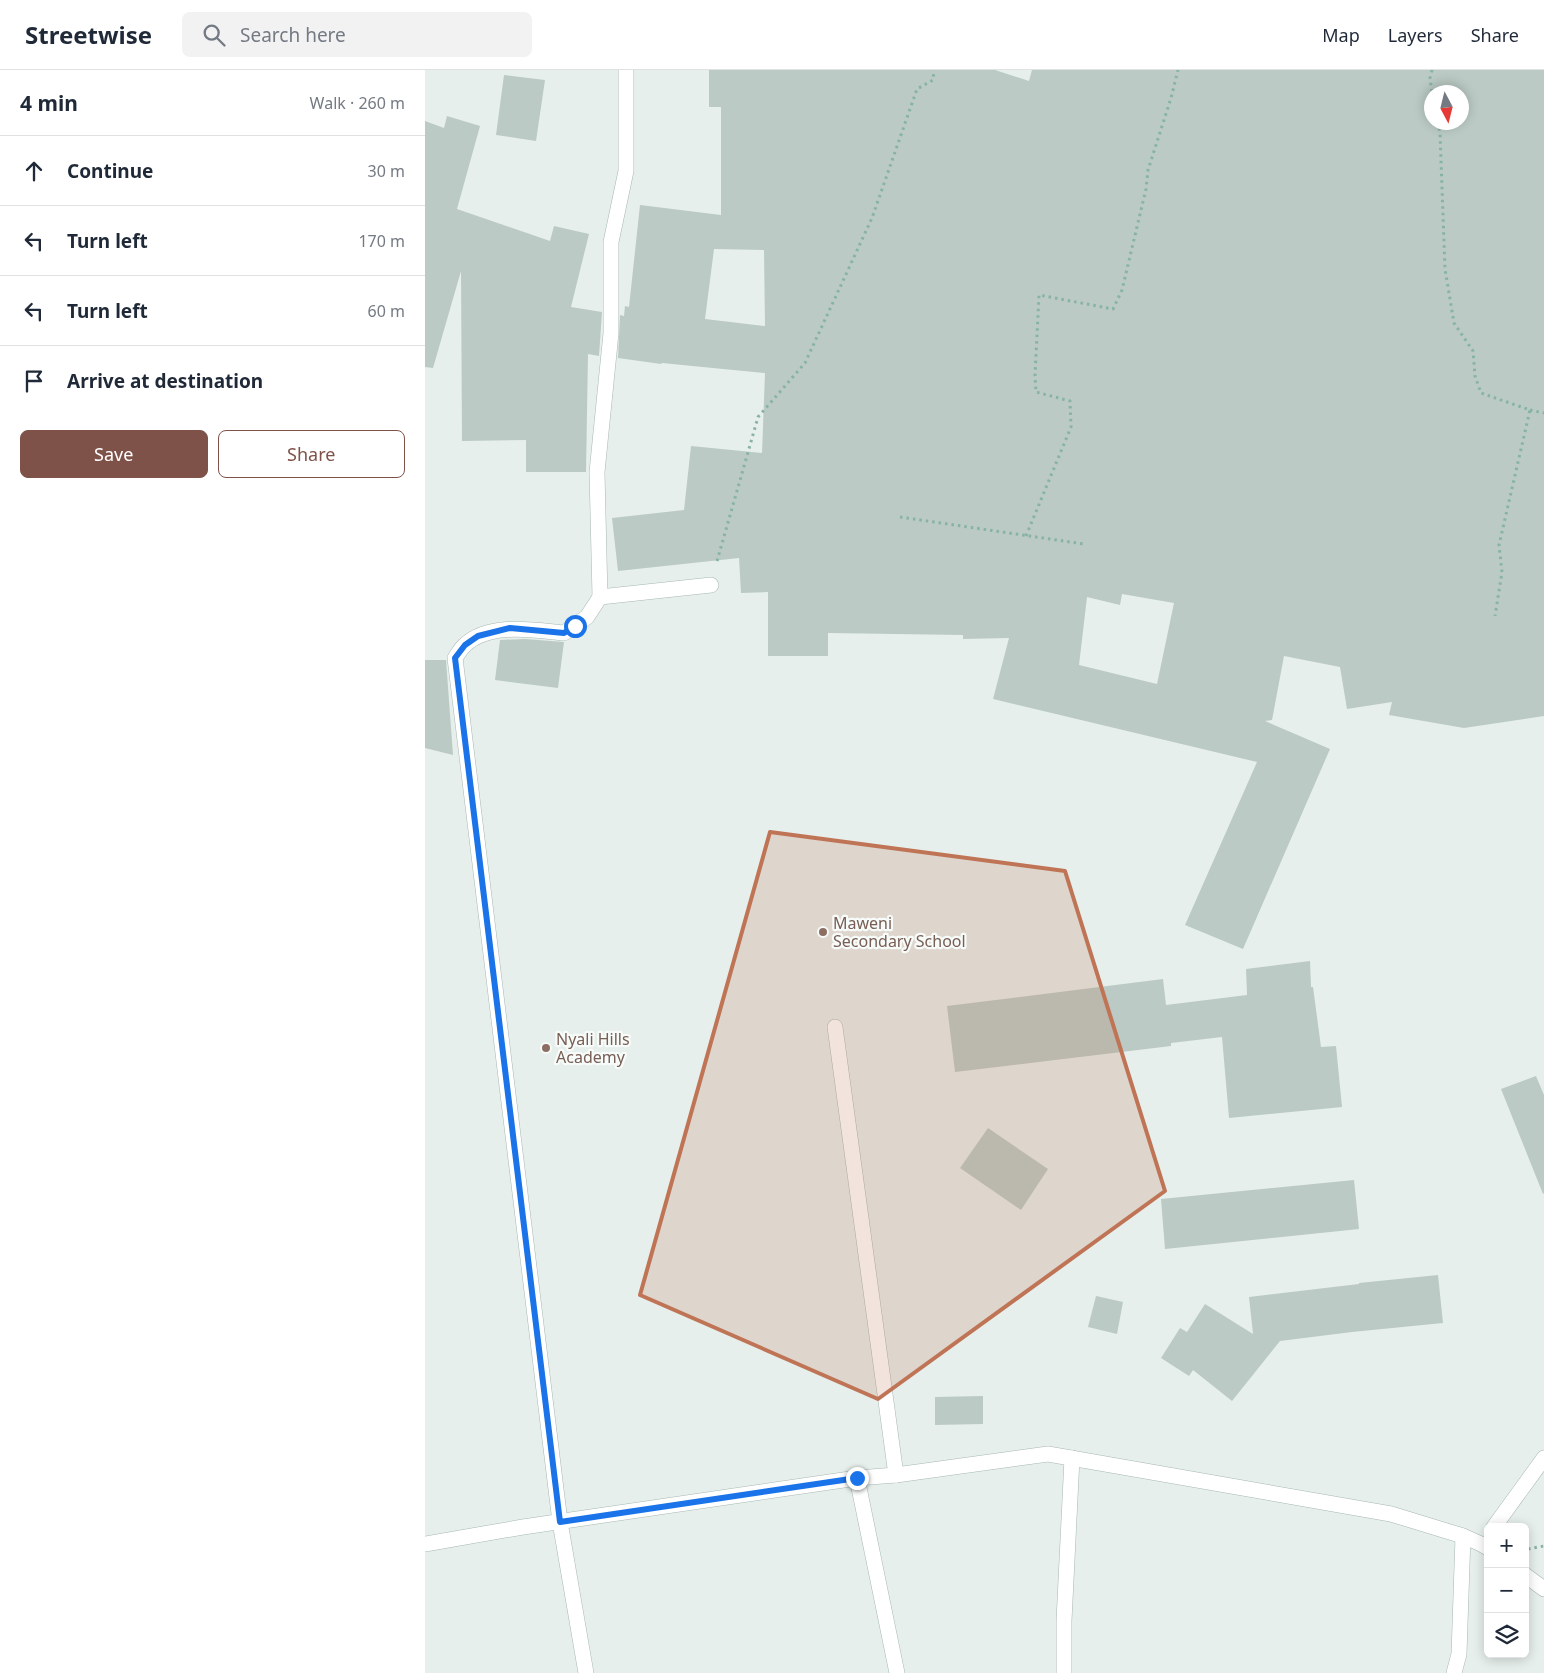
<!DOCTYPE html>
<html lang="en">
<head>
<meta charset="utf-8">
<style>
  body { margin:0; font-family:"Noto Sans",sans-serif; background:#f2f2f3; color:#1f2937 }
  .controls { position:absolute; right:15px; bottom:15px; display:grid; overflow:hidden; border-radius:8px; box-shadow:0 2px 12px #0003 }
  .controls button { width:45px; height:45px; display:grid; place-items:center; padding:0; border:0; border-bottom:1px solid #e0e1e3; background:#fff; color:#1f2937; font:25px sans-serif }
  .compass { position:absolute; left:999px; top:15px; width:45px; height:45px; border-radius:50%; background:#fff; box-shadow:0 2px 12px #0003; rotate:173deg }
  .stop { position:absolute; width:15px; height:15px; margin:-11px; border:4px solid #1a73e8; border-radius:50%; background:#fff }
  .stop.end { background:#1a73e8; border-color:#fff; box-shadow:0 1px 5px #0008 }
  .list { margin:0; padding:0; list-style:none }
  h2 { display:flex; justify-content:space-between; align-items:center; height:65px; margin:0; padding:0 20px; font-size:21px }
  h2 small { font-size:16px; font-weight:400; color:#747a83 }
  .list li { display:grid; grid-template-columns:32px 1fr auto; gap:15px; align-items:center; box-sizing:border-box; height:70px; padding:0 20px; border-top:1px solid #e0e1e3 }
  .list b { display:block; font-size:19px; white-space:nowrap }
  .list em { font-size:16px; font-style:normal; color:#747a83 }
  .actions { display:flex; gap:10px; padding:15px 20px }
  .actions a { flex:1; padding:11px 0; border:1px solid #7f5249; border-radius:8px; text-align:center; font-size:18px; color:#7f5249 }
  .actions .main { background:#7f5249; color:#fff }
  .icon { flex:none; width:28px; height:28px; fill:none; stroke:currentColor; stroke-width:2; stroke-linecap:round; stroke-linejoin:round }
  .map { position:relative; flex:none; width:1119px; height:1603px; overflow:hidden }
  header { display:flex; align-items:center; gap:30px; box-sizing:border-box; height:70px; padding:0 25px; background:#fff; border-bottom:1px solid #e0e1e3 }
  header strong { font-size:24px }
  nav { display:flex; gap:28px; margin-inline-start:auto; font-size:18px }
  .search { width:350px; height:45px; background:#f2f2f3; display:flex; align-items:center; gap:12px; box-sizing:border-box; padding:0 18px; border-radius:8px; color:#747a83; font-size:19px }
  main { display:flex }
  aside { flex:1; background:#fff }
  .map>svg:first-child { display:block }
  .building { fill:#bbcac4; fill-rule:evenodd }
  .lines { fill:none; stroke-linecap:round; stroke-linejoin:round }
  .street-casing { stroke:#a8b8b2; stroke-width:16 }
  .path { stroke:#86b3a5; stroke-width:3; stroke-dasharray:2.5 4; stroke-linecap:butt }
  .street { stroke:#fff; stroke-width:15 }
  .route { stroke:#1a73e8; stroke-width:6 }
  .marked { fill:#c07456; fill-opacity:0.2; stroke:#c07456; stroke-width:4; stroke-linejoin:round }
  .education-dot { fill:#8d6e63; stroke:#f7fbf9; stroke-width:2 }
  .labels { text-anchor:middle; stroke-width:4.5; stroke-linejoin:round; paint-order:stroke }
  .education-label { font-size:16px; fill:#785e54; stroke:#f7fbf9; text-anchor:start }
</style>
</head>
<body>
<header>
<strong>Streetwise</strong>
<div class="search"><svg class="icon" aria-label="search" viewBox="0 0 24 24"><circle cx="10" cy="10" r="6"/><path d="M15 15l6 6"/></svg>Search here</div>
<nav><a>Map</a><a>Layers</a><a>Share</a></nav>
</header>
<main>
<aside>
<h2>4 min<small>Walk · 260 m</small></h2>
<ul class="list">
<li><svg class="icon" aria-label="ahead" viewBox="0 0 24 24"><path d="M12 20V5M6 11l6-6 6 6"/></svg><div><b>Continue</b></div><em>30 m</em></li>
<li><svg class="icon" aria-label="left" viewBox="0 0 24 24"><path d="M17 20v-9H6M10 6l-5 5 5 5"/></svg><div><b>Turn left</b></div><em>170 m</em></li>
<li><svg class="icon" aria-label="left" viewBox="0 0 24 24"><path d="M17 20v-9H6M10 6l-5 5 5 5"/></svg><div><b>Turn left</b></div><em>60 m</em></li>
<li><svg class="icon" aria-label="arrive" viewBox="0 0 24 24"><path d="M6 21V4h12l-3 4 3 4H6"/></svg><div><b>Arrive at destination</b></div></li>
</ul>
<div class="actions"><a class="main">Save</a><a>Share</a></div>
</aside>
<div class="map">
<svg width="1119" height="1603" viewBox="0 0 1119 1603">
  <rect width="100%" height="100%" fill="#e6efeb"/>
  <g class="building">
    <path d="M 284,0 L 570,0 L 604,11 L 607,0 L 1119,0 L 1119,646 L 1039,658 L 964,645 L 967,632 L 922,639 L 915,597 L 859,586 L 847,650 L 840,651 L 905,679 L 818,879 L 760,855 L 832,692 L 568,629 L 584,568 L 538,569 L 538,565 L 403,563 L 403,586 L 343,586 L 343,522 L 316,523 L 314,488 L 193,501 L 187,448 L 259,440 L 266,376 L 337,383 L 340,303 L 237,293 L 236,294 L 193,288 L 195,245 L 199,246 L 200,236 L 204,237 L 215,135 L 296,145 L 296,37 L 284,37 ZM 1006,22 L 1036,22 L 1036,52 L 1006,52 ZM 289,179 L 339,180 L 340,256 L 280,249 ZM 697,524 L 749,533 L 732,614 L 654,595 L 662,527 L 695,535 Z"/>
    <path d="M 79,5 L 120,10 L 111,71 L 71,65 Z"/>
    <path d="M 22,46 L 55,56 L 32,139 L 125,171 L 129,156 L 164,164 L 146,237 L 177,242 L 174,286 L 163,284 L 161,402 L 101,402 L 101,370 L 37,371 L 36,201 L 8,298 L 0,297 L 0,51 L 19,58 Z"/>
    <path d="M 100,569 L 139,572 L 133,618 L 70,610 L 75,570 Z"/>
    <path d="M 0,590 L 21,590 L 28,685 L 0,678 Z"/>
    <path d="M 885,891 L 886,917 L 888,917 L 896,977 L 911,976 L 917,1037 L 804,1048 L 797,967 L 746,973 L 746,976 L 530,1002 L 522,936 L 738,909 L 741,935 L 822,925 L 821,899 Z"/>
    <path d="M 1111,1006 L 1119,1025 L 1119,1123 L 1118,1124 L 1076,1019 Z"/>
    <path d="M 563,1058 L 623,1099 L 596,1140 L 535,1098 Z"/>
    <path d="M 929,1110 L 934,1159 L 740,1179 L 736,1129 Z"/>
    <path d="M 1013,1205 L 1018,1253 L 927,1262 L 855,1271 L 807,1331 L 768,1300 L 764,1306 L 736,1288 L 755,1258 L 762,1262 L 780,1234 L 828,1264 L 824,1227 L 934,1214 L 934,1213 Z"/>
    <path d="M 671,1226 L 698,1232 L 692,1264 L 663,1257 Z"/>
    <path d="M 558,1326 L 558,1354 L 510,1355 L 510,1327 Z"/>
  </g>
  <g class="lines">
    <g class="street-casing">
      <g id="street">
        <path d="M 175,527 L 172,402 L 186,263 L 186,172 L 201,101 L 201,0"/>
        <path d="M 410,957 L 471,1405"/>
        <path d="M 432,1408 L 472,1603"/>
        <path d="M 1069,1457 L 1119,1388"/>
        <path d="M 0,1474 L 98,1457 L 432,1408 L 471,1405 L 623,1384 L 966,1444 L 1038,1466 L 1056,1474 L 1063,1478"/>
        <path d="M 1100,1505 L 1119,1519"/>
        <path d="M 161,1603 L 135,1452 L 30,588 C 33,584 36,578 40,575 C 64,552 109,560 139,563 L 162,547 L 175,527 L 286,515"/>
        <path d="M 639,1603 L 639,1551 L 647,1388"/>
        <path d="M 1029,1603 L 1034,1584 L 1038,1466"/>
      </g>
    </g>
    <g class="path">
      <path d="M 1007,0 L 1005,8 L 1007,22"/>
      <path d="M 1013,52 L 1015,63 L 1020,199 L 1029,253 L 1048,281 L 1050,306 L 1056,323 L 1105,340 L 1074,475 L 1077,502 L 1070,546"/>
      <path d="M 1105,340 L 1119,343"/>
      <path d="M 475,447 L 659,474"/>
      <path d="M 601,466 L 646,357 L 645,331 L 611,322 L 610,306 L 614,225 L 688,239 L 697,220 L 721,119 L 723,100 L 746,28 L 753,0"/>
      <path d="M 292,491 L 333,347 L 380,293 L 447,148 L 492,19 L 508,10 L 509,0"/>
      <path d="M 1103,1479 L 1119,1476"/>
    </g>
    <use href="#street" class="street"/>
  </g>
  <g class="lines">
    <path class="route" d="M 150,556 L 139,563 L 85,558 L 53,566 L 40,575 L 30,588 L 135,1452 L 432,1408"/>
  </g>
  <path class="marked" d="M 345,762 L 640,801 L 740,1121 L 453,1329 L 215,1225 Z"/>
  <g class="education-dot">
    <circle cx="398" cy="862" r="5"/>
    <circle cx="121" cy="978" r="5"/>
  </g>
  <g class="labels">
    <g class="education-label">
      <text x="408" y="859">Maweni<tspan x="408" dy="18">Secondary School</tspan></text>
      <text x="131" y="975">Nyali Hills<tspan x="131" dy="18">Academy</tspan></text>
    </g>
  </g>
</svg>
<div class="controls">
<button>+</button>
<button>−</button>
<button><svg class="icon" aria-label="layers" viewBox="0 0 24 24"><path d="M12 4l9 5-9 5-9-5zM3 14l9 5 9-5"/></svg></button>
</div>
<svg class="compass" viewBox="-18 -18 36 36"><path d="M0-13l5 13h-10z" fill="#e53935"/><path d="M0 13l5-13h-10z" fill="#747a83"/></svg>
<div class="stop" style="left:150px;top:556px"></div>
<div class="stop end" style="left:432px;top:1408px"></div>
</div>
</main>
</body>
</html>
